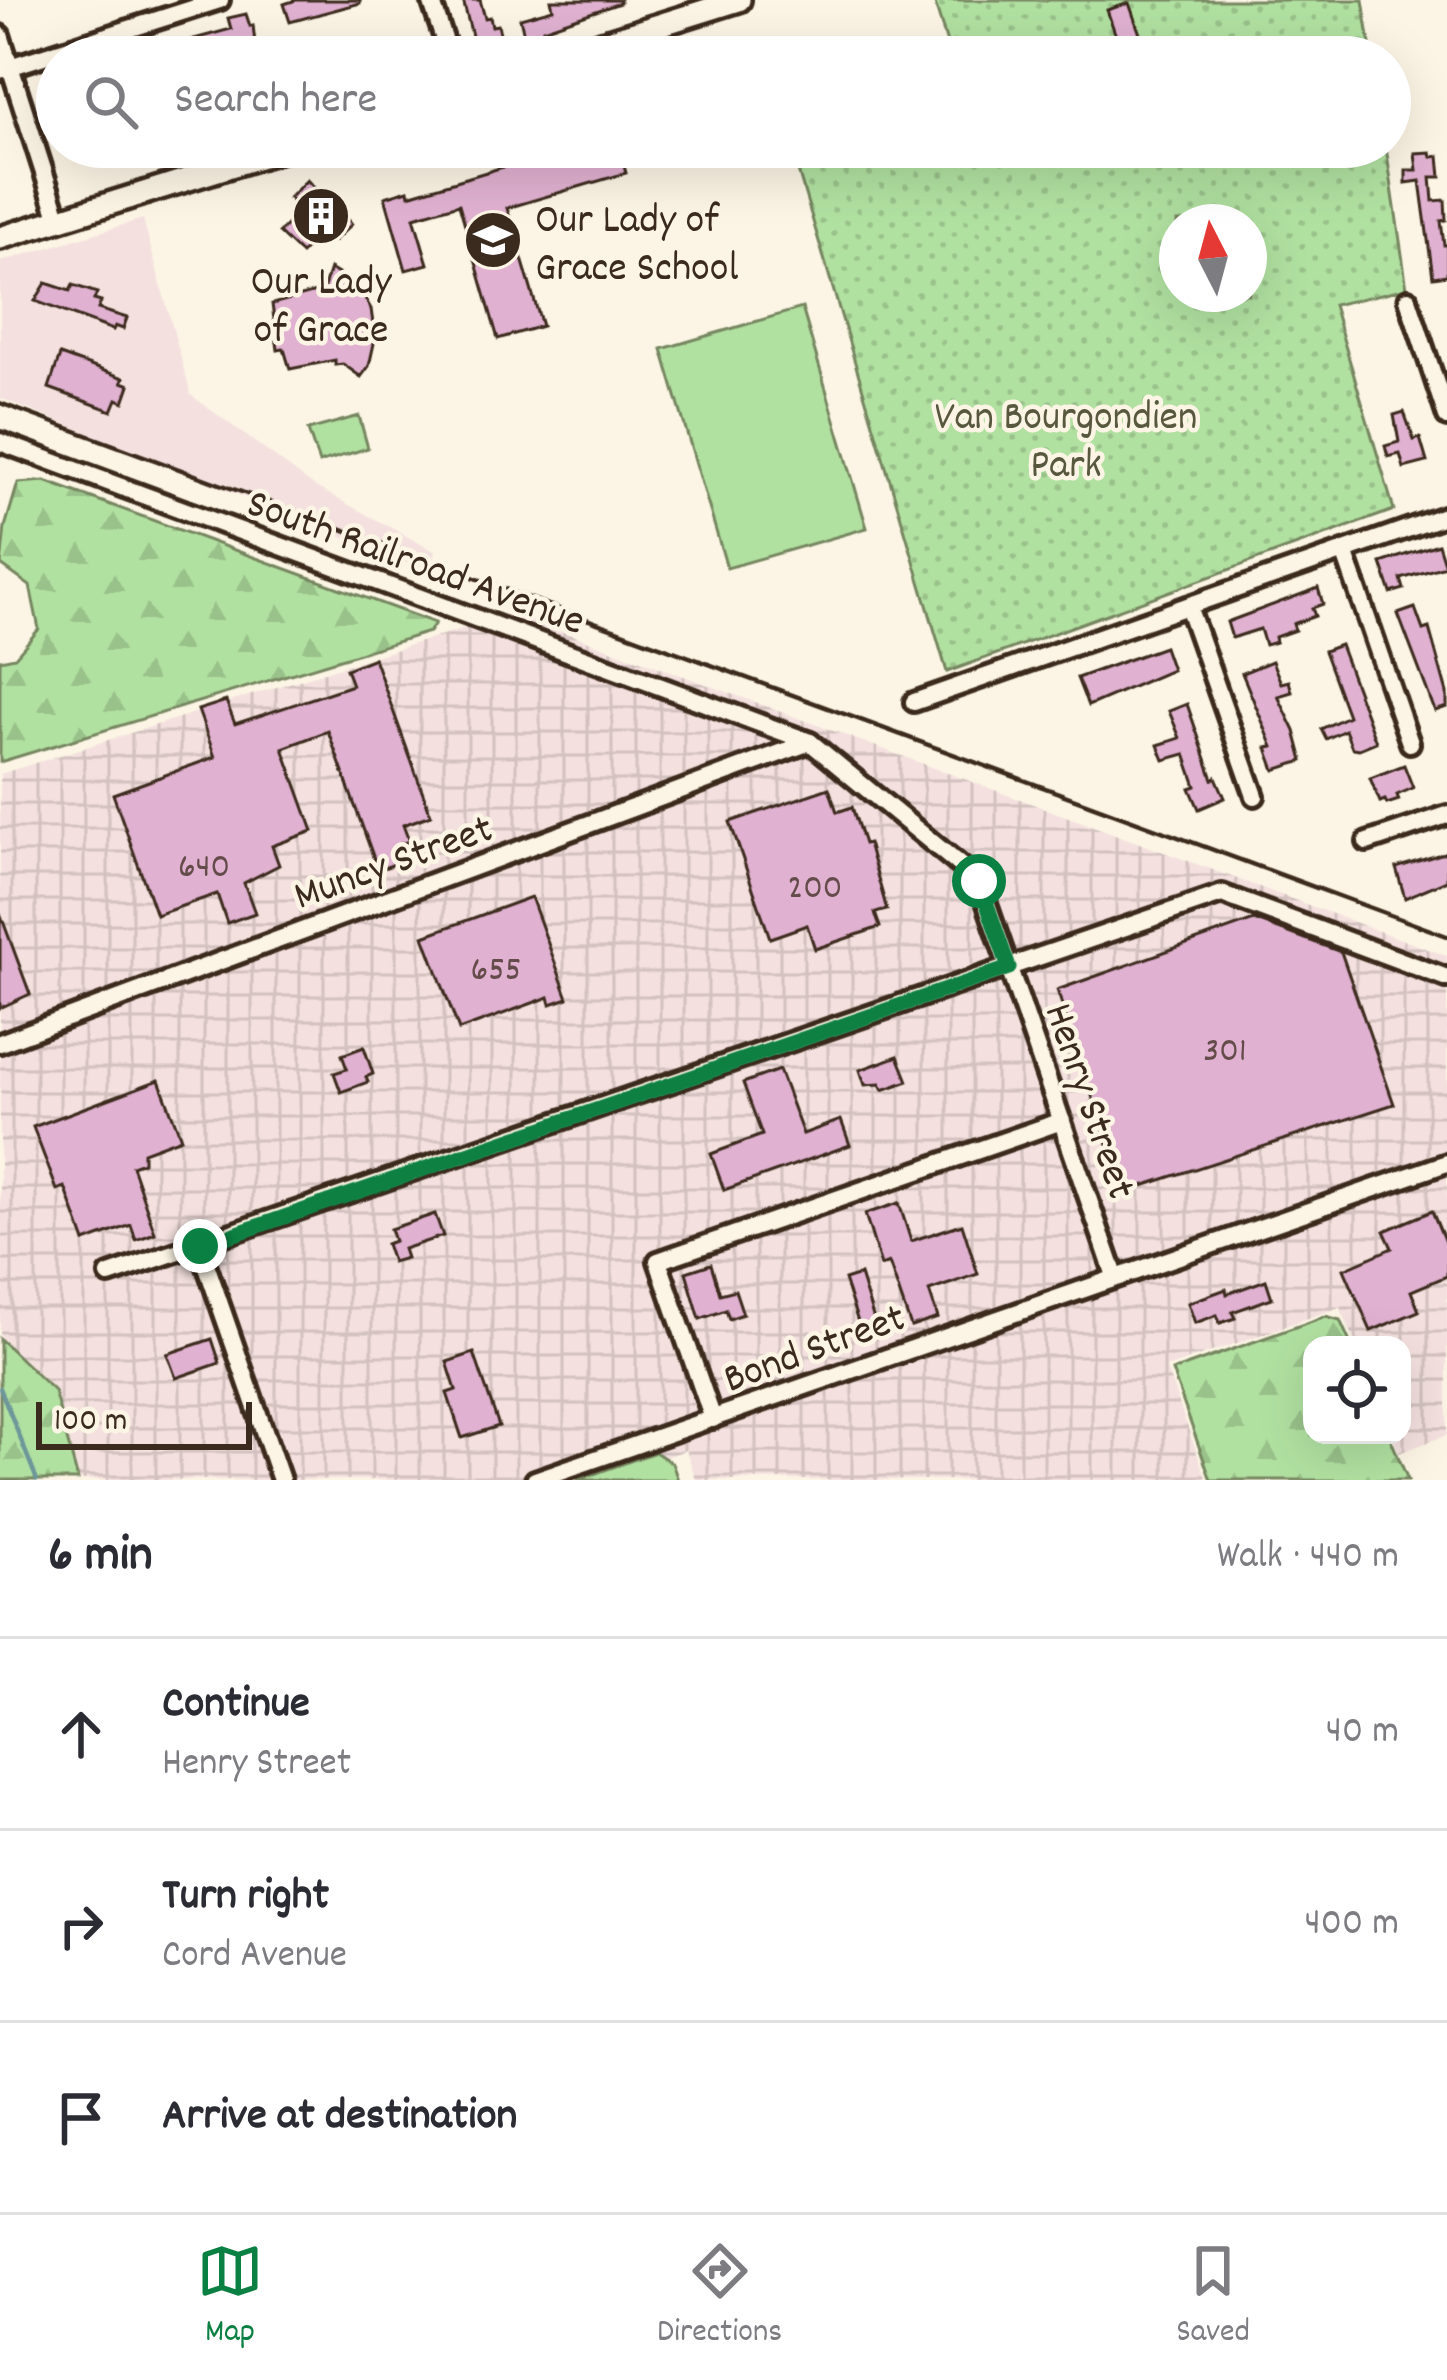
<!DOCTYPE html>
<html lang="en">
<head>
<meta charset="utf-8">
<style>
  body { margin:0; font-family:Dekko,sans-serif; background:#f7f7f7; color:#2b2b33 }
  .controls { position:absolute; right:36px; bottom:36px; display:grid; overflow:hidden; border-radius:24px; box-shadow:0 12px 48px #0002 }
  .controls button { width:108px; height:108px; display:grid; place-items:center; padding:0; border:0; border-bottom:3px solid #e1e1e2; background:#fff; color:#2b2b33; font:60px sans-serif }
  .compass { position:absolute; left:1159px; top:204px; width:108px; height:108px; border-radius:50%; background:#fff; box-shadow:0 12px 48px #0002; rotate:354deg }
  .scale { position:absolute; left:36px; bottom:30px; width:216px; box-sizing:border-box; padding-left:12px; border:6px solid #3b2a1e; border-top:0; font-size:33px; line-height:42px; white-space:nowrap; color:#3b2a1e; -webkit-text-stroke:9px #fcf5e5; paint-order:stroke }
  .stop { position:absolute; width:36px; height:36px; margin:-27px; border:9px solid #0b8043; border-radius:50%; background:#fff }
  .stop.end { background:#0b8043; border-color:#fff; box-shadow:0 3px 12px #0008 }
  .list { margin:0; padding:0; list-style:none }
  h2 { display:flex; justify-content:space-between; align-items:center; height:156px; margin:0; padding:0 48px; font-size:51px }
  h2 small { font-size:39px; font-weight:400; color:#7c7c81 }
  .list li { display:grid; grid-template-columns:78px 1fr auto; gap:36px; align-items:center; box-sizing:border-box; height:192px; padding:0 48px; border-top:3px solid #e1e1e2 }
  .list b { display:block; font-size:45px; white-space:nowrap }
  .list p { margin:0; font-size:39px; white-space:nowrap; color:#7c7c81 }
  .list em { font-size:39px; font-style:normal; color:#7c7c81 }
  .icon { flex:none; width:66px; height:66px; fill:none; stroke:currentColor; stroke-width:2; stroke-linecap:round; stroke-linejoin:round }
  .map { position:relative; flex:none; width:1447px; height:1480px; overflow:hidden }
  .search { position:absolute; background:#fff; box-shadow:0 12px 48px #0002; left:36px; right:36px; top:36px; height:132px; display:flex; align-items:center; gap:30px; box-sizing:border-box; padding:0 42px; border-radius:66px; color:#7c7c81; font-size:45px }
  .sheet { height:732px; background:#fff }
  nav { display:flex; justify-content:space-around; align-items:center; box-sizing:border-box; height:168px; border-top:3px solid #e1e1e2; background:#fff; font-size:33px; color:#7c7c81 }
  nav a { display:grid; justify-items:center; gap:6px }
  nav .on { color:#0b8043 }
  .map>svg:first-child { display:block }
  .built { fill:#f4e1df }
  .industrial { fill:url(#industrial-grid) }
  .green { fill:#b1e1a1; stroke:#768660; stroke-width:3 }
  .forest { fill:url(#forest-firs); stroke:#768660; stroke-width:3 }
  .park { fill:url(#park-dots); stroke:#768660; stroke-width:3; fill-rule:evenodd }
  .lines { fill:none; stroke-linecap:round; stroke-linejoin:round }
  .stream { stroke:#6d9799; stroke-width:4.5 }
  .building { fill:#e1b1d1; stroke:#3b2a1e; stroke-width:3 }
  .minor-casing { stroke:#3b2a1e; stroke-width:26 }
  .tertiary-casing { stroke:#3b2a1e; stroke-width:30 }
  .minor { stroke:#fcf5e5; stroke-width:16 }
  .tertiary { stroke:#fcf5e5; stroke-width:21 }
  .rail { stroke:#3b2a1e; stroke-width:4.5 }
  .route { stroke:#0b8043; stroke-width:15 }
  .labels { text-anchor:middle; stroke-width:9; stroke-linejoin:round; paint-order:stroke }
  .number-label { font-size:36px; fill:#644c4b }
  .poi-label { font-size:42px; fill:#3b2a1e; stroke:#fcf5e5; text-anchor:start }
  .park-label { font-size:42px; fill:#58583f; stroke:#fcf5e5 }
  .street-label { font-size:42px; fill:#3b2a1e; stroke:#fcf5e5 }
</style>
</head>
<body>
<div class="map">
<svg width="1447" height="1480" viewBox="0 0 1447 1480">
  <defs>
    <pattern id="industrial-grid" width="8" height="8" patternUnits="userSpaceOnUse" patternTransform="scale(3)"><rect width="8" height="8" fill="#f4e1df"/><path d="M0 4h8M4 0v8" fill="none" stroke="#d2c1bf"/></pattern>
    <pattern id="forest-firs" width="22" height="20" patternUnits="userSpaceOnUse" patternTransform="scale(3)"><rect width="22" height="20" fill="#b1e1a1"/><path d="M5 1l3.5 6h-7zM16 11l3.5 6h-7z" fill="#99c18a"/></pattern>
    <pattern id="park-dots" width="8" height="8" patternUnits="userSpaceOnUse" patternTransform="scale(3)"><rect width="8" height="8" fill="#b1e1a1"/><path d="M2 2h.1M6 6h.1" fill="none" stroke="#99c18a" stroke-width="1.8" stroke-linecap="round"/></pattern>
  </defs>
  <rect width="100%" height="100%" fill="#fcf5e5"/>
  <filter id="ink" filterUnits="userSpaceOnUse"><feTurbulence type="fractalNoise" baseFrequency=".00833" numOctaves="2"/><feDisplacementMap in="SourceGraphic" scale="24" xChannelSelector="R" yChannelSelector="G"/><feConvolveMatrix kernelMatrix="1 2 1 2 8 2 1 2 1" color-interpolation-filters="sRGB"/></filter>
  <g filter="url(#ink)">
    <path class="built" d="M 143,219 L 191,395 L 314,486 L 436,552 L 431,573 L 0,398 L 0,262 Z"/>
    <path class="industrial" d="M 512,613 L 1447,956 L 1447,1435 L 1399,1453 L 1392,1435 L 1402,1435 L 1402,1345 L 1356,1345 L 1340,1307 L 1166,1368 L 1207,1480 L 696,1480 L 686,1450 L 599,1480 L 0,1480 L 0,774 Z"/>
    <g class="green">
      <path d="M 802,308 L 867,528 L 727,568 L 662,349 Z"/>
      <path d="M 359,416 L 368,448 L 319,463 L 308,430 Z"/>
      <path d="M 655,1452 L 672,1463 L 678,1480 L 577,1480 Z"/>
    </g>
    <g class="forest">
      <path d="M 45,481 L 435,623 L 429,632 L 0,762 L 0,660 L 15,657 L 39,629 L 30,586 L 1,565 L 5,527 L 18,483 Z"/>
      <path d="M 1326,1316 L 1340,1320 L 1351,1345 L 1312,1345 L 1312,1435 L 1389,1435 L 1408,1480 L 1211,1480 L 1172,1371 Z"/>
      <path d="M 0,1339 L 54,1391 L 78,1480 L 0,1480 Z"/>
    </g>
    <g class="park">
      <path d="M 934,0 L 1363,0 L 1372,57 L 951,57 Z"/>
      <path d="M 822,147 L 1386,147 L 1407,288 L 1333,305 L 1394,510 L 947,672 L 793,154 ZM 1249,222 L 1249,294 L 1177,294 L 1177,222 Z"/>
    </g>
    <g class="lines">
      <path class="stream" d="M 0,1388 L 37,1480"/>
    </g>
    <g class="building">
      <path d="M 296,0 L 360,0 L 360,3 L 290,22 L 284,4 Z"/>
      <path d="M 463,0 L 480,0 L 485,18 L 490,17 L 492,26 L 498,25 L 502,42 L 495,44 L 496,47 L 476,52 Z"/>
      <path d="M 551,0 L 620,0 L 620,3 L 543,29 L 545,36 L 525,39 L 520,18 L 553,9 Z"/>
      <path d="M 1129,3 L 1147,54 L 1123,57 L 1121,50 L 1097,57 L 1094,47 L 1117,39 L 1107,10 Z"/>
      <path d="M 246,14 L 250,26 L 253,25 L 255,43 L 217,47 L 218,51 L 204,57 L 140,57 L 139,54 L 231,29 L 228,18 Z"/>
      <path d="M 518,147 L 619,147 L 626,173 L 507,208 L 542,326 L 498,339 L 459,204 L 414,217 L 428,264 L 406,270 L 385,197 L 408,190 L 409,195 L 510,165 L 506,150 Z"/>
      <path d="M 1431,152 L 1432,157 L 1439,156 L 1441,177 L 1431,177 L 1433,201 L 1445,200 L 1446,220 L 1441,221 L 1444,245 L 1447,245 L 1447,275 L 1433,277 L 1420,181 L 1406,183 L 1406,170 L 1417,170 L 1415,153 Z"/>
      <path d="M 307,180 L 320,194 L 324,190 L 352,224 L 334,241 L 324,231 L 301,254 L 279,233 L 301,210 L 289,198 Z"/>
      <path d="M 330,269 L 358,286 L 371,309 L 375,339 L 369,366 L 361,377 L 343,364 L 335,365 L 335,360 L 290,369 L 284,349 L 278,350 L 272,304 L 323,290 Z"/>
      <path d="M 46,283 L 70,291 L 73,285 L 97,293 L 94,300 L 101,302 L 98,309 L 127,318 L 123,329 L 115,326 L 113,330 L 35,301 Z"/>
      <path d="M 60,355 L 124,378 L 122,382 L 130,385 L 124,402 L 117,399 L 112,411 L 49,388 Z"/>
      <path d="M 1404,412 L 1414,440 L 1420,438 L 1427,462 L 1404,468 L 1400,454 L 1388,457 L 1385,446 L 1399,442 L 1394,415 Z"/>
      <path d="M 1438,544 L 1445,566 L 1401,579 L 1404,589 L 1391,593 L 1381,563 Z"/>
      <path d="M 1318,588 L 1323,604 L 1312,608 L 1315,616 L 1293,624 L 1295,630 L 1275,637 L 1276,642 L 1265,645 L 1260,629 L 1232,638 L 1227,622 Z"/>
      <path d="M 1415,608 L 1423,630 L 1429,628 L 1447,693 L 1447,707 L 1435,711 L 1398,614 Z"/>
      <path d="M 1340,645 L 1376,742 L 1359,749 L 1352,748 L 1345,730 L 1326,739 L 1321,729 L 1348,716 L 1324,651 Z"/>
      <path d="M 1164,647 L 1172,670 L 1088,706 L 1077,678 Z"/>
      <path d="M 374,658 L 431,815 L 403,825 L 409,841 L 401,844 L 406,860 L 378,870 L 328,731 L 283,748 L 313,831 L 272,846 L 279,865 L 244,883 L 255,913 L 227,923 L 217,894 L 156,915 L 113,794 L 215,757 L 198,710 L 226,701 L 235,724 L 352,685 L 346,669 Z"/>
      <path d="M 1272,661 L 1281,683 L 1289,681 L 1292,692 L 1278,696 L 1295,731 L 1303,761 L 1275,770 L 1267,748 L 1273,747 L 1242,673 Z"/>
      <path d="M 1187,704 L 1213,779 L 1216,777 L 1225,798 L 1199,809 L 1190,788 L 1196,786 L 1185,754 L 1164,760 L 1158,745 L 1180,738 L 1169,711 Z"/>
      <path d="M 1404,765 L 1413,788 L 1397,795 L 1399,800 L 1387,804 L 1385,800 L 1380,802 L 1370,778 Z"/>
      <path d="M 829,788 L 837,812 L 852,807 L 864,844 L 868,843 L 887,910 L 875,913 L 880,927 L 815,949 L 807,925 L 770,938 L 730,822 Z"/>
      <path d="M 1447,852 L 1447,880 L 1405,898 L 1396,868 Z"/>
      <path d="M 531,897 L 568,998 L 551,1004 L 549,997 L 459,1030 L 424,936 Z"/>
      <path d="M 0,913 L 30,994 L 0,1008 Z"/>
      <path d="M 1254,920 L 1341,952 L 1394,1104 L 1124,1192 L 1057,990 Z"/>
      <path d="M 364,1047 L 373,1074 L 366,1077 L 368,1082 L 341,1092 L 334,1073 L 347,1069 L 342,1055 Z"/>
      <path d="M 898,1056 L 908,1081 L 883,1090 L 880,1084 L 865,1085 L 860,1070 Z"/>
      <path d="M 779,1070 L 803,1134 L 841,1120 L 850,1145 L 724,1190 L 711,1154 L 762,1135 L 743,1083 Z"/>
      <path d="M 159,1080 L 181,1138 L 143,1152 L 143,1162 L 132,1166 L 155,1233 L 136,1240 L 131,1225 L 85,1242 L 65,1187 L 57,1190 L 33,1127 Z"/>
      <path d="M 899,1203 L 911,1241 L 962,1224 L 978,1274 L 929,1291 L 938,1318 L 911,1327 L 889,1263 L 881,1266 L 865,1214 Z"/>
      <path d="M 1432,1211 L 1447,1247 L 1447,1276 L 1411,1291 L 1419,1311 L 1371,1331 L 1344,1269 L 1392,1248 L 1384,1231 Z"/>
      <path d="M 435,1214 L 443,1236 L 403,1249 L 406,1258 L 392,1262 L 386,1244 L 394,1241 L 390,1229 Z"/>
      <path d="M 711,1264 L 720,1294 L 735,1290 L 743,1314 L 729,1319 L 726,1310 L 700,1319 L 686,1272 Z"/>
      <path d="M 860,1275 L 876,1326 L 861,1331 L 844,1280 Z"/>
      <path d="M 1266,1280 L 1272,1298 L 1232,1312 L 1235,1318 L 1220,1323 L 1217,1315 L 1195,1323 L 1188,1303 L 1226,1289 L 1227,1294 Z"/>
      <path d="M 212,1339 L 220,1363 L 176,1378 L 167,1354 Z"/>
      <path d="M 474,1353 L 499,1426 L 462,1438 L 447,1393 L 456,1390 L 447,1362 Z"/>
    </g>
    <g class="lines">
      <g class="minor-casing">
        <g id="minor">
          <path d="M 431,0 L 450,57"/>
          <path d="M 0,35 L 59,220"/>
          <path d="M 0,70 L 220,0"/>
          <path d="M 1408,299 L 1447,417"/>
          <path d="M 0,442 L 810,742 L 979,881 L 1115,1276"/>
          <path d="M 1344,551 L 1410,743"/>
          <path d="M 1188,606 L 1255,796"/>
          <path d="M 914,702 L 1447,515"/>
          <path d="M 1367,842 L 1447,815"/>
          <path d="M 0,1043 L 810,742"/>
          <path d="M 200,1247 L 281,1480"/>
          <path d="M 109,1275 L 1222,894 L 1447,978"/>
          <path d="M 713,1419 L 658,1261 L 1062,1121"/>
          <path d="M 535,1480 L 1447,1163"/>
        </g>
      </g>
      <g class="tertiary-casing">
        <g id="tertiary">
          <path d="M 557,57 L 739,0"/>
          <path d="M 0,238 L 291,147"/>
        </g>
      </g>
      <use href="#minor" class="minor"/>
      <use href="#tertiary" class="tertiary"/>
      <path class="rail" d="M 0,403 L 1447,936"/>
    </g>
  </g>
  <g class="lines" filter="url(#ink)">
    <path class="route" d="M 200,1246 L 1009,968 L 979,881"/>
  </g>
  <defs>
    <g id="building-disc" transform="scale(3)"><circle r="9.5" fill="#3b2a1e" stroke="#fcf5e5"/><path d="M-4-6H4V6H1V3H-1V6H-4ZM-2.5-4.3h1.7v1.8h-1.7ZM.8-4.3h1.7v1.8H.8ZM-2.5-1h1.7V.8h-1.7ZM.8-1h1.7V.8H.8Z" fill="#fff"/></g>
    <g id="school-disc" transform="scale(3)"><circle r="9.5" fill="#3b2a1e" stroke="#fcf5e5"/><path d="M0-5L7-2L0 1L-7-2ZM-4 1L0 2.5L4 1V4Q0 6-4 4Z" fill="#fff"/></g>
  </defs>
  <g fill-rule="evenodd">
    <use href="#building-disc" x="321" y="216"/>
    <use href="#school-disc" x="493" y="240"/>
  </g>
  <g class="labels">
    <g class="number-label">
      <text x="204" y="876">640</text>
      <text x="815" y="897">200</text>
      <text x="496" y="979">655</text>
      <text x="1225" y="1060">301</text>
    </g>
    <g class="poi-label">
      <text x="535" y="231">Our Lady of<tspan x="535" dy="48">Grace School</tspan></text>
      <text x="321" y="293" text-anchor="middle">Our Lady<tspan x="321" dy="48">of Grace</tspan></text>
    </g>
    <g class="park-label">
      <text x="1066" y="428">Van Bourgondien<tspan x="1066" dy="48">Park</tspan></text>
    </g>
    <g class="street-label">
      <text transform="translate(417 559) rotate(20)" y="15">South Railroad Avenue</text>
      <text transform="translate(392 859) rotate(-20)" y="15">Muncy Street</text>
      <text transform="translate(1093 1100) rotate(71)" y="15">Henry Street</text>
      <text transform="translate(813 1345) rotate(-20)" y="15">Bond Street</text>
    </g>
  </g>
</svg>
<div class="controls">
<button><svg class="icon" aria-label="locate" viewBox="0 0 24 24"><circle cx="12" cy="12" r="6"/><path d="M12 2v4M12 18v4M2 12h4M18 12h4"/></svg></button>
</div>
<svg class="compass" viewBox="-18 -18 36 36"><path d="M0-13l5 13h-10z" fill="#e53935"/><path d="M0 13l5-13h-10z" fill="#7c7c81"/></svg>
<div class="scale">100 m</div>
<div class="stop" style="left:979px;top:881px"></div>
<div class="stop end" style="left:200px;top:1246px"></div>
<div class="search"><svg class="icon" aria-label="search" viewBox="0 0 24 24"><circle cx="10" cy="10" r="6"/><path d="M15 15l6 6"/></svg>Search here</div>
</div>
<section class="sheet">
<h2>6 min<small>Walk · 440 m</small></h2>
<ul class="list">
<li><svg class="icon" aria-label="ahead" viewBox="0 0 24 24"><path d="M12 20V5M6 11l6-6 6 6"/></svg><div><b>Continue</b><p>Henry Street</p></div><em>40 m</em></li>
<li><svg class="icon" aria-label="right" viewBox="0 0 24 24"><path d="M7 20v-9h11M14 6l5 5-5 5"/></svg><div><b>Turn right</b><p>Cord Avenue</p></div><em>400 m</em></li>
<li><svg class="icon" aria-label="arrive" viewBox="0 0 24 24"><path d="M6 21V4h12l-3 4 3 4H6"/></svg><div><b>Arrive at destination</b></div></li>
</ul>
</section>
<nav>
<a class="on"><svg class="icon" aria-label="map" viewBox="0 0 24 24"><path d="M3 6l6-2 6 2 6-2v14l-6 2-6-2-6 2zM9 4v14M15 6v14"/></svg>Map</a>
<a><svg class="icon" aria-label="directions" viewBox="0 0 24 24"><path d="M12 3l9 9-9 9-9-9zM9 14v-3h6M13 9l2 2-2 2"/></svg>Directions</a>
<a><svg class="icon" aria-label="saved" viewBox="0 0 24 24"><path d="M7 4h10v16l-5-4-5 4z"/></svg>Saved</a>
</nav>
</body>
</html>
